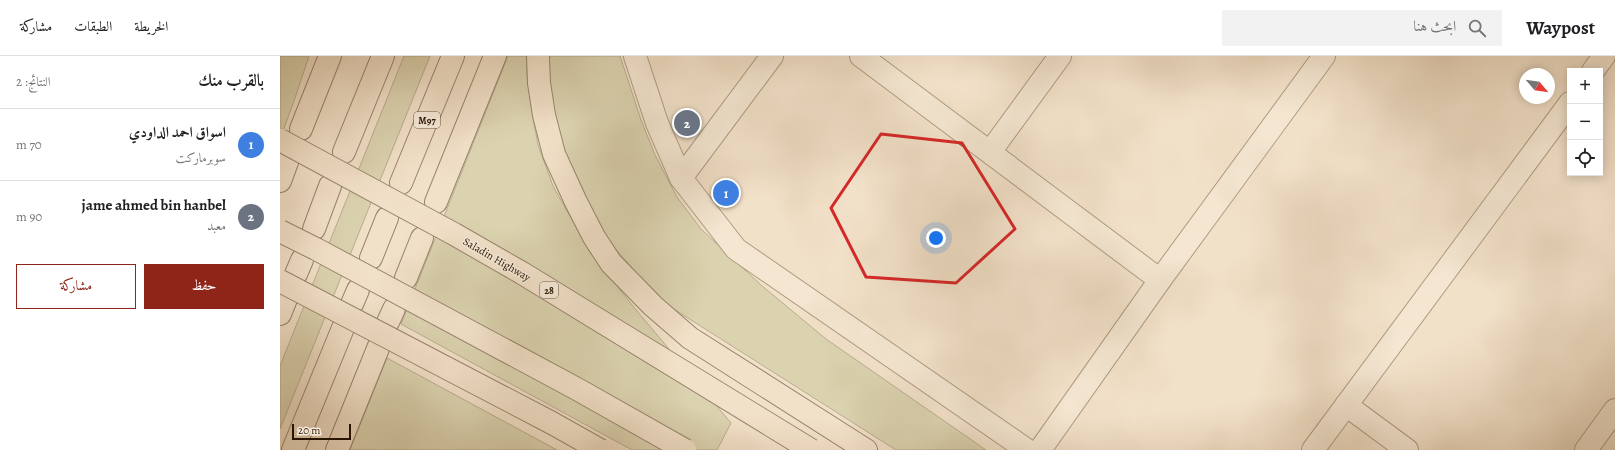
<!DOCTYPE html>
<html lang="ar">
<head>
<meta charset="utf-8">
<style>
  body { margin:0; font-family:Alegreya,Amiri,serif; background:#f2f2f2; color:#202124; direction:rtl }
  .controls { position:absolute; right:12px; top:12px; display:grid; overflow:hidden; border-radius:0px; box-shadow:0 2px 10px #0003 }
  .controls button { width:36px; height:36px; display:grid; place-items:center; padding:0; border:0; border-bottom:1px solid #e0e0e0; background:#fff; color:#202124; font:20px sans-serif }
  .compass { position:absolute; left:1239px; top:12px; width:36px; height:36px; border-radius:50%; background:#fff; box-shadow:0 2px 10px #0003; rotate:119deg }
  .scale { position:absolute; left:12px; bottom:10px; width:59px; box-sizing:border-box; padding-left:4px; border:2px solid #291501; border-top:0; font-size:11px; line-height:14px; white-space:nowrap; color:#291501; -webkit-text-stroke:3px #f7ecdc; paint-order:stroke }
  .you { position:absolute; left:656px; top:182px; width:14px; height:14px; margin:-10px; border:3px solid #fff; border-radius:50%; background:#1a73e8; box-shadow:0 0 0 6px #1a73e833 }
  .badge { display:grid; place-items:center; width:26px; height:26px; border-radius:50%; background:#8f2418; color:#fff; font-size:13px; font-weight:700 }
  .pin { position:absolute; translate:-50% -50%; border:2px solid #fff; box-shadow:0 1px 4px #0006 }
  .list { margin:0; padding:0; list-style:none }
  h2 { display:flex; justify-content:space-between; align-items:center; height:52px; margin:0; padding:0 16px; font-size:17px }
  h2 small { font-size:13px; font-weight:400; color:#757577 }
  .list li { display:grid; grid-template-columns:26px 1fr auto; gap:12px; align-items:center; box-sizing:border-box; height:72px; padding:0 16px; border-top:1px solid #e0e0e0 }
  .list b { display:block; font-size:15px; white-space:nowrap }
  .list p { margin:0; font-size:13px; white-space:nowrap; color:#757577 }
  .list em { font-size:13px; font-style:normal; color:#757577 }
  .actions { display:flex; gap:8px; padding:12px 16px }
  .actions a { flex:1; padding:9px 0; border:1px solid #8f2418; border-radius:0px; text-align:center; font-size:14px; color:#8f2418 }
  .actions .main { background:#8f2418; color:#fff }
  .icon { flex:none; width:22px; height:22px; fill:none; stroke:currentColor; stroke-width:2; stroke-linecap:round; stroke-linejoin:round }
  .map { position:relative; flex:none; width:1335px; height:394px; overflow:hidden; direction:ltr }
  header { display:flex; align-items:center; gap:24px; box-sizing:border-box; height:56px; padding:0 20px; background:#fff; border-bottom:1px solid #e0e0e0 }
  header strong { font-size:19px }
  nav { display:flex; gap:22px; margin-inline-start:auto; font-size:14px }
  .search { width:280px; height:36px; background:#f2f2f2; display:flex; align-items:center; gap:10px; box-sizing:border-box; padding:0 14px; border-radius:0px; color:#757577; font-size:15px }
  main { display:flex }
  aside { flex:1; background:#fff }
  .map>svg:first-child { display:block }
  .grass { fill:#bfc293; stroke:#746c4a }
  .lines { fill:none; stroke-linecap:round; stroke-linejoin:round }
  .minor-casing { stroke:#5b4833; stroke-width:24 }
  .highway-casing { stroke:#291501; stroke-width:24 }
  .minor { stroke:#f7ecdc; stroke-width:22 }
  .highway { stroke:#f2e1c9; stroke-width:22 }
  .highway-bridge-casing { stroke:#291501; stroke-width:24; stroke-linecap:butt }
  .highway-bridge { stroke:#f2e1c9; stroke-width:22 }
  .marked { fill:none; stroke:#d62828; stroke-width:3; stroke-linejoin:round }
  .labels { text-anchor:middle; stroke-width:3; stroke-linejoin:round; paint-order:stroke }
  .shield { fill:#f7ecdc; stroke:#675643; stroke-width:1 }
  .shield-label { font-size:10px; font-weight:bold; fill:#291501 }
  .street-label { font-size:11px; fill:#291501; stroke:#f7ecdc }
</style>
</head>
<body>
<header>
<strong>Waypost</strong>
<div class="search"><svg class="icon" aria-label="search" viewBox="0 0 24 24"><circle cx="10" cy="10" r="6"/><path d="M15 15l6 6"/></svg>ابحث هنا</div>
<nav><a>الخريطة</a><a>الطبقات</a><a>مشاركة</a></nav>
</header>
<main>
<div class="map">
<svg width="1335" height="394" viewBox="0 0 1335 394">
  <rect width="100%" height="100%" fill="#f2e1c9"/>
  <filter id="stains"><feTurbulence type="fractalNoise" baseFrequency=".005" numOctaves="4"/><feColorMatrix values="0 0 0 0 .2 0 0 0 0 .09 0 0 0 0 .02 0 0 0 .5 -.17"/></filter>
  <radialGradient id="worn" r=".72"><stop offset=".6" stop-color="#630" stop-opacity="0"/><stop offset="1" stop-color="#630" stop-opacity=".3"/></radialGradient>
  <g class="grass">
    <path d="M 0,0 L 29,0 L 14,45 L 0,83 Z"/>
    <path d="M 124,0 L 150,0 L 0,373 L 0,310 Z"/>
    <path d="M 228,0 L 247,0 L 247,19 L 252,56 L 258,89 L 273,130 L 310,196 L 352,249 L 451,367 L 437,394 L 352,394 L 121,268 Z"/>
    <path d="M 266,0 L 340,0 L 361,64 L 375,99 L 397,141 L 421,173 L 481,229 L 546,283 L 706,394 L 616,394 L 381,245 L 332,189 L 303,142 L 287,106 L 273,61 Z"/>
    <path d="M 107,302 L 277,394 L 70,394 Z"/>
  </g>
  <g class="lines">
    <g class="minor-casing">
      <g id="minor">
        <path d="M 355,0 L 377,67 L 401,122 L 456,193 L 747,394"/>
        <path d="M 581,0 L 880,224"/>
        <path d="M 1313,15 L 1324,0"/>
        <path d="M 710,96 L 780,0"/>
        <path d="M 401,122 L 492,0"/>
        <path d="M 1066,349 L 1127,394"/>
        <path d="M 760,394 L 880,224 L 1044,0"/>
        <path d="M 1033,394 L 1290,47"/>
        <path d="M 1306,394 L 1335,354"/>
      </g>
    </g>
    <g class="highway-casing">
      <g id="highway">
        <path d="M 258,0 L 259,27 L 264,59 L 274,98 L 296,146 L 314,181 L 331,207 L 373,250 L 410,282 L 586,394"/>
        <path d="M 21,73 L 50,0"/>
        <path d="M 64,96 L 103,0"/>
        <path d="M 0,125 L 7,106"/>
        <path d="M 121,127 L 173,0"/>
        <path d="M 156,146 L 215,0"/>
        <path d="M 34,173 L 50,130"/>
        <path d="M 91,202 L 107,162"/>
        <path d="M 16,218 L 22,204"/>
        <path d="M 126,222 L 142,182"/>
        <path d="M 72,248 L 78,234"/>
        <path d="M 0,258 L 6,243"/>
        <path d="M 108,266 L 114,253"/>
        <path d="M 13,394 L 63,272"/>
        <path d="M 57,394 L 99,290"/>
      </g>
    </g>
    <use href="#minor" class="minor"/>
    <use href="#highway" class="highway"/>
    <g class="highway-bridge-casing">
      <g id="highway-bridge">
        <path d="M 0,84 L 174,178 L 242,217 L 531,394"/>
        <path d="M 0,175 L 36,193 L 297,333 L 405,394"/>
        <path d="M 0,225 L 272,367 L 320,394"/>
      </g>
    </g>
    <use href="#highway-bridge" class="highway-bridge"/>
  </g>
  <path d="M0 0H1335V394H0ZM 601,78 L 682,87 L 735,173 L 676,227 L 586,221 L 551,152 Z" fill="#f2e1c9" fill-opacity=".55" fill-rule="evenodd"/>
  <path class="marked" d="M 601,78 L 682,87 L 735,173 L 676,227 L 586,221 L 551,152 Z"/>
  <g class="labels">
    <g class="shield">
      <rect x="134" y="56" width="26" height="16" rx="3"/>
      <rect x="260" y="226" width="18" height="16" rx="3"/>
    </g>
    <g class="shield-label">
      <text x="147" y="68">M97</text>
      <text x="269" y="238">28</text>
    </g>
    <g class="street-label">
      <text transform="translate(217 203) rotate(30)" y="4">Saladin Highway</text>
    </g>
  </g>
  <rect width="100%" height="100%" filter="url(#stains)"/>
  <rect width="100%" height="100%" fill="url(#worn)"/>
</svg>
<div class="controls">
<button>+</button>
<button>−</button>
<button><svg class="icon" aria-label="locate" viewBox="0 0 24 24"><circle cx="12" cy="12" r="6"/><path d="M12 2v4M12 18v4M2 12h4M18 12h4"/></svg></button>
</div>
<svg class="compass" viewBox="-18 -18 36 36"><path d="M0-13l5 13h-10z" fill="#e53935"/><path d="M0 13l5-13h-10z" fill="#757577"/></svg>
<div class="scale">20 m</div>
<div class="you"></div>
<div class="pin badge" style="left:446px;top:137px;background:#3f7fe0">1</div>
<div class="pin badge" style="left:407px;top:67px;background:#6b7280">2</div>
</div>
<aside>
<h2>بالقرب منك<small>النتائج: 2</small></h2>
<ul class="list">
<li><span class="badge" style="background:#3f7fe0">1</span><div><b>اسواق احمد الداودي</b><p>سوبرماركت</p></div><em>70 m</em></li>
<li><span class="badge" style="background:#6b7280">2</span><div><b>jame ahmed bin hanbel</b><p>معبد</p></div><em>90 m</em></li>
</ul>
<div class="actions"><a class="main">حفظ</a><a>مشاركة</a></div>
</aside>
</main>
</body>
</html>
